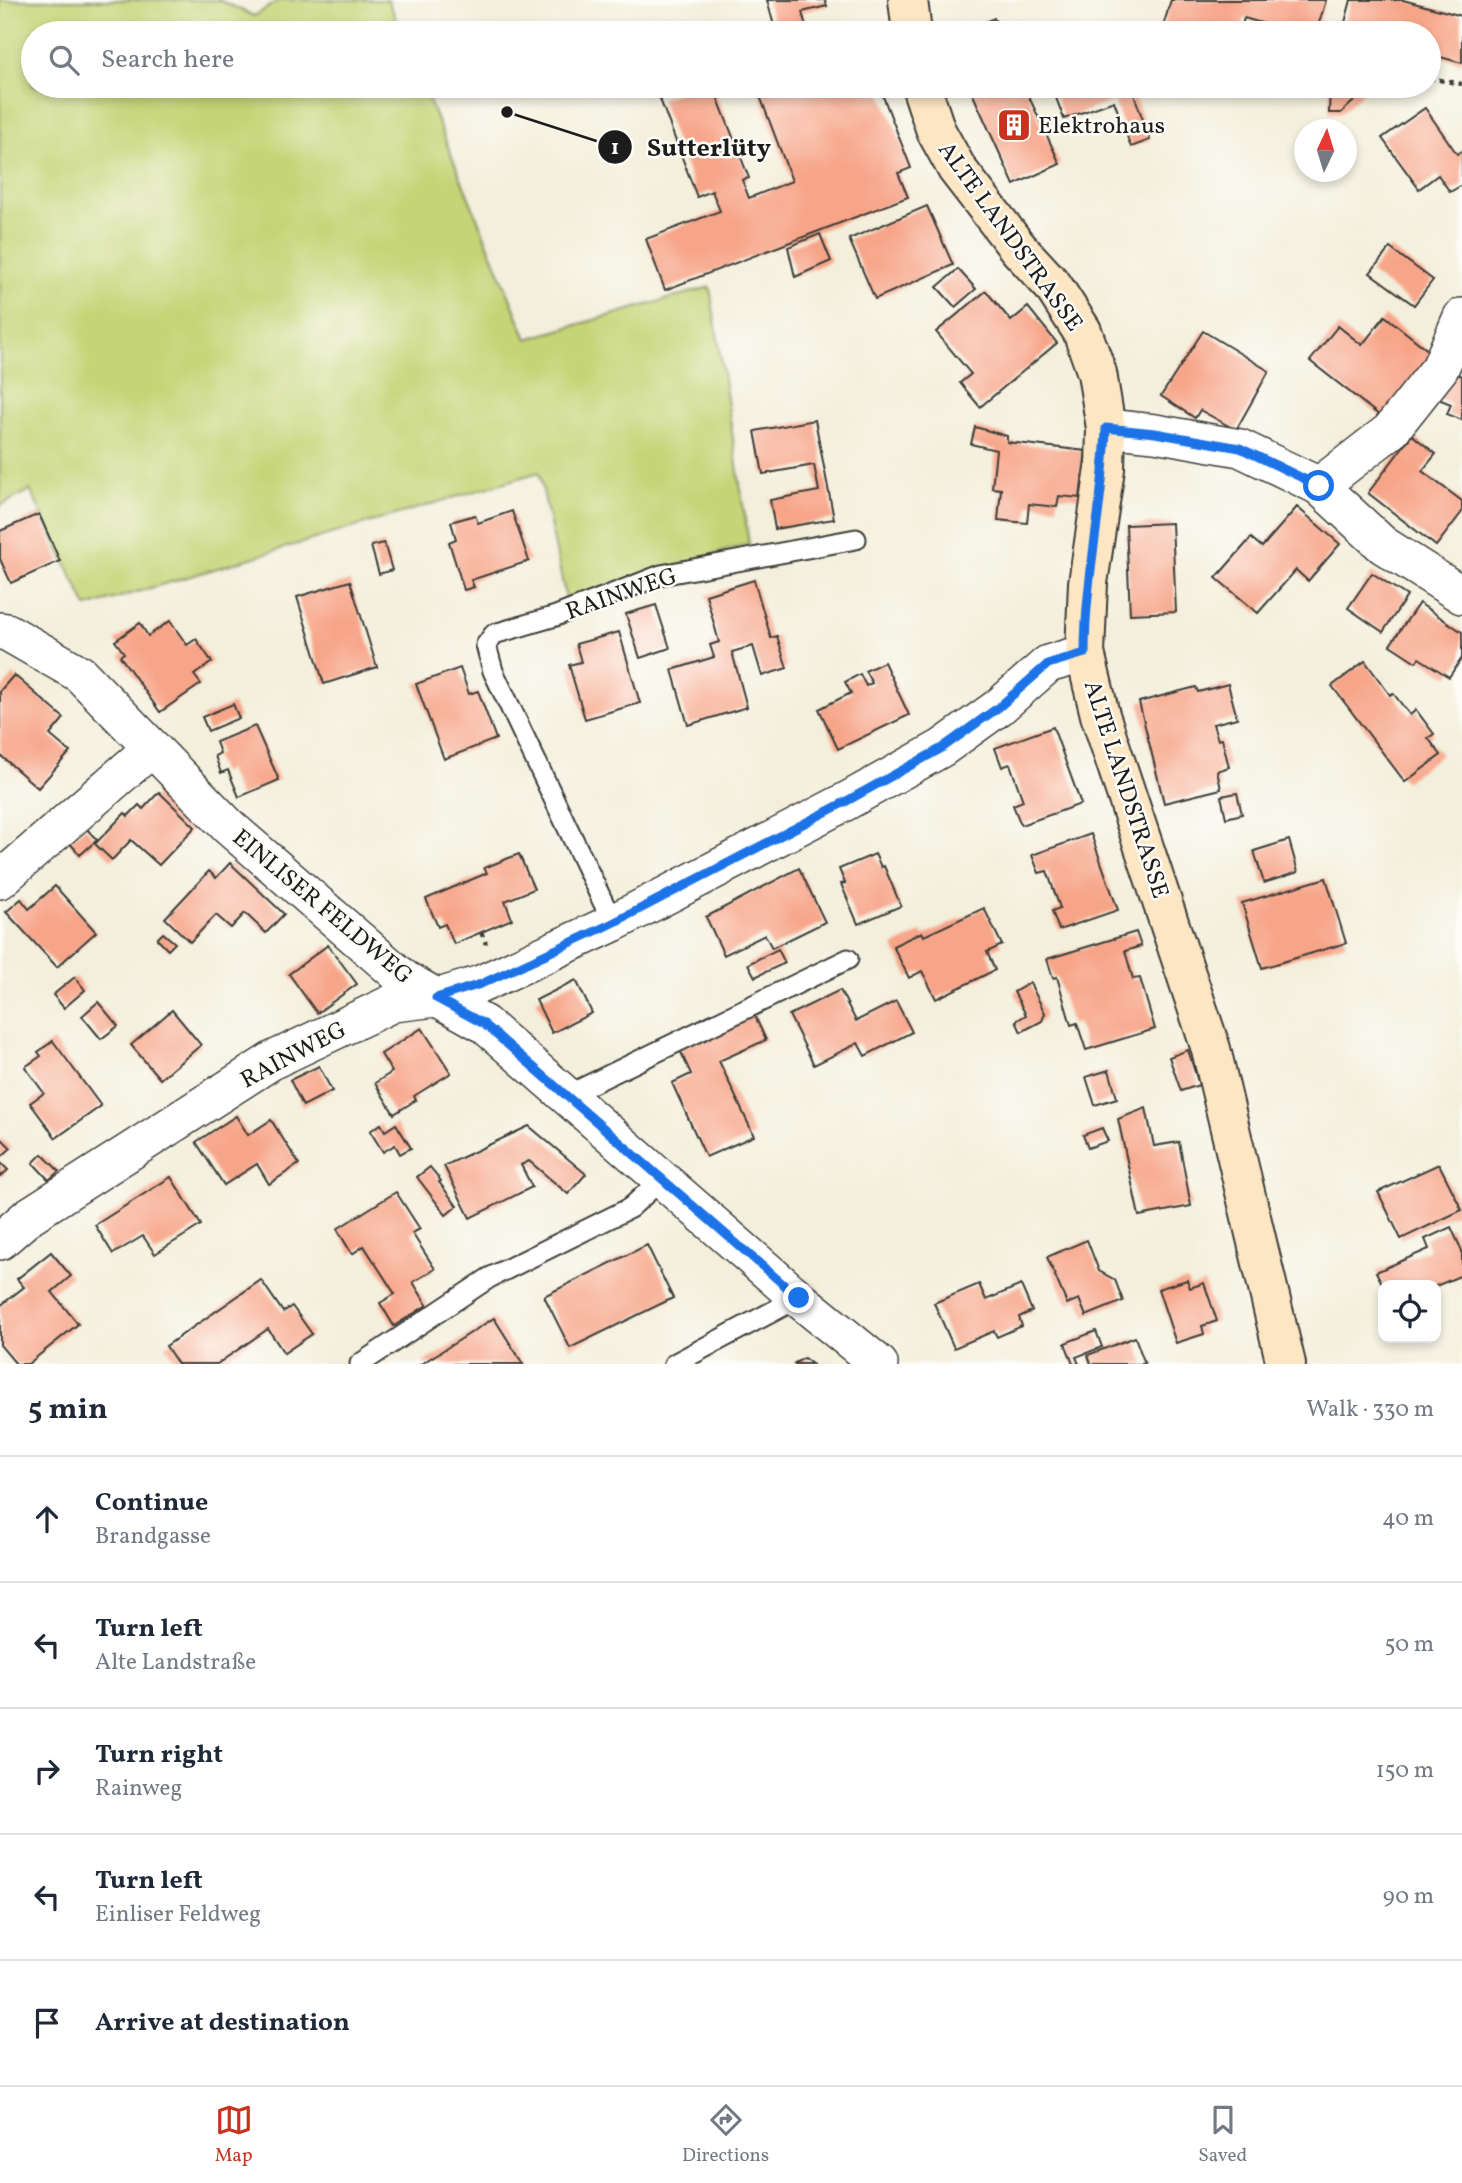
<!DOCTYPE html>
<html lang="en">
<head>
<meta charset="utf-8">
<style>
  body { margin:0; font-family:Vollkorn,serif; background:#f6f6f7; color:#1f2937 }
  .controls { position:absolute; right:21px; bottom:21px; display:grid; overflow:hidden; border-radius:14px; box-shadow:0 4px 10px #0003 }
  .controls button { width:63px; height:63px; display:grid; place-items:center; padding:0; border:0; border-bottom:2px solid #e0e1e3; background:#fff; color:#1f2937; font:35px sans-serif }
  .compass { position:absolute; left:1294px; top:119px; width:63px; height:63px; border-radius:50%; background:#fff; box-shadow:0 4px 10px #0003; rotate:4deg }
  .stop { position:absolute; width:21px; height:21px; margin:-16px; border:5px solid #1a73e8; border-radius:50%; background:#fff }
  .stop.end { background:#1a73e8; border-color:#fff; box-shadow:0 2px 7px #0008 }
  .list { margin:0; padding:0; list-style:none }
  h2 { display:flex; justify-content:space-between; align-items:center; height:91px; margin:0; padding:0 28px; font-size:30px }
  h2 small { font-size:23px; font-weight:400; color:#747a83 }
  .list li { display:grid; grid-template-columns:46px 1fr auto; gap:21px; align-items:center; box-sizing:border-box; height:126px; padding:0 28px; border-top:2px solid #e0e1e3 }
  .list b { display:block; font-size:26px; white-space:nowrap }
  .list p { margin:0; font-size:23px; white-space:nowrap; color:#747a83 }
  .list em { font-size:23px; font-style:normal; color:#747a83 }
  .icon { flex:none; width:38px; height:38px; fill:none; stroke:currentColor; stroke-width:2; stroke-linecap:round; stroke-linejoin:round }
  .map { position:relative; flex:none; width:1462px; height:1364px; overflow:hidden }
  .search { position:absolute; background:#fff; box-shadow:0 4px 10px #0003; left:21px; right:21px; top:21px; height:77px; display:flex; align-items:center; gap:18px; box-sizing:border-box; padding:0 24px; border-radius:38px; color:#747a83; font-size:26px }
  .sheet { height:721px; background:#fff }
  nav { display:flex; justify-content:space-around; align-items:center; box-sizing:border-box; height:98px; border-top:2px solid #e0e1e3; background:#fff; font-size:19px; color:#747a83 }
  nav a { display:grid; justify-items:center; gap:4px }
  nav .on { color:#c8321e }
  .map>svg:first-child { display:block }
  .green { fill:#c5d476; stroke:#707849; stroke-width:2 }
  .building { fill:#f7a589 }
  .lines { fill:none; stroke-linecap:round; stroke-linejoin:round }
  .service-casing { stroke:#3c3c39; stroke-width:23 }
  .minor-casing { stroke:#3c3c39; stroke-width:40 }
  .secondary-casing { stroke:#3c3c39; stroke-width:42 }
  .path { stroke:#3c3c39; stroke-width:4.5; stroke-dasharray:5 5; stroke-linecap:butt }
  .service { stroke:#fff; stroke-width:19 }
  .minor { stroke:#fff; stroke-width:37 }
  .secondary { stroke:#fce6c4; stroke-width:38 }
  .route { stroke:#1a73e8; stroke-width:9 }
  .labels { text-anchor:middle; stroke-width:5; stroke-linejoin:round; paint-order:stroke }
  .poi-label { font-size:24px; fill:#1c1c1c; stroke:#fdfcf7; text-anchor:start }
  .street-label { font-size:24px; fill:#1c1c1c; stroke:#fdfcf7 }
  .leader { fill:none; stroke:#1c1c1c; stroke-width:2.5 }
  .callout-dot { fill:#1c1c1c; stroke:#fdfcf7; stroke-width:2.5 }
  .mark-label { font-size:21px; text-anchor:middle; font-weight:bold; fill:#fff }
  .callout-label { font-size:26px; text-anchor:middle; font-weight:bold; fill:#1c1c1c; stroke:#fdfcf7; stroke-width:5; stroke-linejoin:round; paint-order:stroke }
</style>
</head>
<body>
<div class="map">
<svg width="1462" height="1364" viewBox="0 0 1462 1364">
  <rect width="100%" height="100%" fill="#fdfcf7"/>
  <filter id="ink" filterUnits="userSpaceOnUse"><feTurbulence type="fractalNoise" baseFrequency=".0143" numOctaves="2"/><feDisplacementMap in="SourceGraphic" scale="14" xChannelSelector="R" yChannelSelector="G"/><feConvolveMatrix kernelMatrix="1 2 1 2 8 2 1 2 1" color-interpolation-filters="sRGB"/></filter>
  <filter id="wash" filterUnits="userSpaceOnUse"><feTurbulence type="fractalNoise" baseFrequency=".00686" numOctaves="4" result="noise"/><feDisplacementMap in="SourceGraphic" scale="28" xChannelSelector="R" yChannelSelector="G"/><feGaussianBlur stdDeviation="1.57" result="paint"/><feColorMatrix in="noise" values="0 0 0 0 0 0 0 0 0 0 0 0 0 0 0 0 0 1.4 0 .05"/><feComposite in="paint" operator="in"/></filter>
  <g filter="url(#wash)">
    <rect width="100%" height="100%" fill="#f3efdb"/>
    <path class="green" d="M 0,0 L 219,0 L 254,16 L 280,0 L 388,0 L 402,33 L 33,33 L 33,86 L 423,86 L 527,339 L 710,287 L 749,544 L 566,599 L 539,472 L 87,607 L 30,490 L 0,506 Z"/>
    <g id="blocks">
      <g class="building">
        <path d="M 767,0 L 825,0 L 827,6 L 802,12 L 807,30 L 795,33 L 776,33 Z"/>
        <path d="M 1171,0 L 1326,0 L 1316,33 L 1296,33 L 1244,18 L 1240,33 L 1161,33 Z"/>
        <path d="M 1351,0 L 1403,0 L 1462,16 L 1462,63 L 1429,54 L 1429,33 L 1355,33 L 1343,30 Z"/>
        <path d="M 994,18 L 1000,33 L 960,33 Z"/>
        <path d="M 694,86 L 713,86 L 749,178 L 742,180 L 749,198 L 792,181 L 757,88 L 763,86 L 879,86 L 911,168 L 898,173 L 908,197 L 665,290 L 646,239 L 720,211 L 712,191 L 697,197 L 660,99 Z"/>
        <path d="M 969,86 L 1024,86 L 1060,164 L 1014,185 Z"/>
        <path d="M 1131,86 L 1150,140 L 1131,147 L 1114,101 L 1064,119 L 1052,87 Z"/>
        <path d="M 1330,86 L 1370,86 L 1341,113 L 1329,113 Z"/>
        <path d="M 1425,108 L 1457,154 L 1462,151 L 1462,185 L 1450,192 L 1438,175 L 1419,189 L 1382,138 Z"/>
        <path d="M 927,206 L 953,265 L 875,299 L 849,239 Z"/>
        <path d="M 820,234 L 831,261 L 795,277 L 788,247 Z"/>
        <path d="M 1390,248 L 1433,280 L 1414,305 L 1370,273 Z"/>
        <path d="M 958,269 L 976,289 L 955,307 L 937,287 Z"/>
        <path d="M 986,291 L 1011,321 L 1028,307 L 1057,343 L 980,407 L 960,383 L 971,374 L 936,332 Z"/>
        <path d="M 1385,316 L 1435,356 L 1384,419 L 1310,361 L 1338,326 L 1362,345 Z"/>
        <path d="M 1203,331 L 1269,371 L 1236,430 L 1200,410 L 1195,418 L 1161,396 Z"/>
        <path d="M 1448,370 L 1462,376 L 1462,420 L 1447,414 L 1451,404 L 1431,396 Z"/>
        <path d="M 815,420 L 834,519 L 775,529 L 770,500 L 819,491 L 814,465 L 763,474 L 755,431 Z"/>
        <path d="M 975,427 L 1007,436 L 1007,442 L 1086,451 L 1080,498 L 1059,496 L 1057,507 L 1029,504 L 1027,523 L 998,520 L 1001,489 L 992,488 L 996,450 L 971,444 Z"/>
        <path d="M 1412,435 L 1436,454 L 1422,471 L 1462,501 L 1462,512 L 1436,546 L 1368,493 Z"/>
        <path d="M 1297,507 L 1340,544 L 1308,581 L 1296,570 L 1258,613 L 1216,578 L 1251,538 L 1262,547 Z"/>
        <path d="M 512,511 L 529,561 L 471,580 L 474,587 L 464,590 L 449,542 L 456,539 L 451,522 L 475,515 L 478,523 Z"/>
        <path d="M 39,514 L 60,561 L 11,583 L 0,559 L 0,531 Z"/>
        <path d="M 1172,523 L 1176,612 L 1130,614 L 1126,525 Z"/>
        <path d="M 384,543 L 392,570 L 379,574 L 371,546 Z"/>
        <path d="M 1372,573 L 1407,596 L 1383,632 L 1348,608 Z"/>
        <path d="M 754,580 L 771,638 L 777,636 L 787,668 L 762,676 L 753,646 L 732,652 L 747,707 L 688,725 L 672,670 L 714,657 L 710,645 L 719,642 L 706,595 Z"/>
        <path d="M 350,581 L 377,667 L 324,684 L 297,597 Z"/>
        <path d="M 1419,603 L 1462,632 L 1462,658 L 1449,677 L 1419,658 L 1416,662 L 1390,645 Z"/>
        <path d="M 656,605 L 670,648 L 640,658 L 626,614 Z"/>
        <path d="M 170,621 L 187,645 L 196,639 L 212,662 L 194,675 L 201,684 L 160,712 L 120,656 L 124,653 L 115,641 L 140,623 L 148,636 Z"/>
        <path d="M 619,632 L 640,703 L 585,719 L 569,665 L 581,662 L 576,644 Z"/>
        <path d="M 1365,661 L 1390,695 L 1393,693 L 1410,715 L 1416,710 L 1434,734 L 1428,738 L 1441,755 L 1405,782 L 1332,686 Z"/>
        <path d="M 884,662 L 909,715 L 838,749 L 819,709 L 851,693 L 845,682 L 860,674 L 866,686 L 872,683 L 865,671 Z"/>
        <path d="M 460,668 L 469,694 L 478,691 L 496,739 L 444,759 L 416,684 Z"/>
        <path d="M 14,675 L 64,718 L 50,735 L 70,752 L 38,788 L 0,755 L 0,691 Z"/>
        <path d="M 1228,684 L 1237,718 L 1213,724 L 1218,740 L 1222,739 L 1229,767 L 1217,771 L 1221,789 L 1164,803 L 1139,702 L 1196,687 L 1198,692 Z"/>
        <path d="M 233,704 L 239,718 L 208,731 L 202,717 Z"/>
        <path d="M 255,726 L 279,780 L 239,797 L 228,770 L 221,773 L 215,756 L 220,753 L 216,742 Z"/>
        <path d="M 1053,727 L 1081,804 L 1021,825 L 1013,805 L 1023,801 L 1010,764 L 1002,767 L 995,748 Z"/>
        <path d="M 159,792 L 195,827 L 159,865 L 131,840 L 112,860 L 95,844 L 125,813 L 128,816 L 139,805 L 143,809 Z"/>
        <path d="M 1237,793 L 1242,814 L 1226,818 L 1221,796 Z"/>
        <path d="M 85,827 L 97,840 L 80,855 L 69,842 Z"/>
        <path d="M 1091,834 L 1118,910 L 1059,930 L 1052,911 L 1060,908 L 1047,871 L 1039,873 L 1032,855 Z"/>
        <path d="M 1289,840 L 1298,872 L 1264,883 L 1254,851 Z"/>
        <path d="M 519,854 L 534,889 L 505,901 L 512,919 L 454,944 L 445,924 L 438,927 L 426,899 L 487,873 L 484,868 Z"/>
        <path d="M 875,854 L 881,867 L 884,866 L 901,906 L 858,924 L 841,884 L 845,883 L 839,869 Z"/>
        <path d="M 230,863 L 284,914 L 266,933 L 245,913 L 231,928 L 216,915 L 190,942 L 165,918 L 209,871 L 216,878 Z"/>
        <path d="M 799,868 L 825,922 L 772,948 L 765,935 L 724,955 L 706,917 Z"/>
        <path d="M 1326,878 L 1346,943 L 1262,968 L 1242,903 Z"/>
        <path d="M 55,886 L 96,932 L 57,967 L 6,912 L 21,899 L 29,909 Z"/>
        <path d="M 984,908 L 1002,945 L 987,952 L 995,970 L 936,999 L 922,971 L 909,978 L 893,946 L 922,932 L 924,936 Z"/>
        <path d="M 1136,932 L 1141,946 L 1125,951 L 1133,979 L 1140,978 L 1155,1029 L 1086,1050 L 1077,1023 L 1071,1025 L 1057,977 L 1053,978 L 1047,959 Z"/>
        <path d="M 163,933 L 175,943 L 168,950 L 157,939 Z"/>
        <path d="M 328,945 L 357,984 L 317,1013 L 289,974 Z"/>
        <path d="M 778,949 L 785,963 L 755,977 L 748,964 Z"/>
        <path d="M 75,977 L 85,990 L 64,1008 L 53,995 Z"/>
        <path d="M 576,980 L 592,1013 L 552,1033 L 536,1000 Z"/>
        <path d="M 1030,983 L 1045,1013 L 1042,1021 L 1021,1032 L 1016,1021 L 1026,1015 L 1014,992 Z"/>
        <path d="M 840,990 L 856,1021 L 896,1001 L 912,1032 L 865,1056 L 858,1043 L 814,1065 L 789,1015 Z"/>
        <path d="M 98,1002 L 118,1026 L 101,1039 L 82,1016 Z"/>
        <path d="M 172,1010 L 201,1045 L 160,1079 L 131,1045 Z"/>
        <path d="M 754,1014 L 766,1040 L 719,1061 L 754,1136 L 706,1157 L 672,1083 L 691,1074 L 679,1048 Z"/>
        <path d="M 422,1028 L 451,1073 L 414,1096 L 416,1100 L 394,1114 L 375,1083 L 392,1072 L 381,1054 Z"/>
        <path d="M 53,1041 L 101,1106 L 56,1138 L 30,1103 L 44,1093 L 25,1067 L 41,1056 L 38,1052 Z"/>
        <path d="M 1188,1050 L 1199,1085 L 1181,1091 L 1169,1057 Z"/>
        <path d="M 319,1066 L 332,1091 L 303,1106 L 290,1080 Z"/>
        <path d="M 1109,1070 L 1117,1098 L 1095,1105 L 1086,1077 Z"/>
        <path d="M 1146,1108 L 1154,1146 L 1179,1142 L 1191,1206 L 1139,1216 L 1118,1119 Z"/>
        <path d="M 236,1116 L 248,1135 L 271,1120 L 299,1164 L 269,1184 L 257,1164 L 224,1185 L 196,1142 Z"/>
        <path d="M 381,1124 L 385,1131 L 396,1124 L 411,1148 L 400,1154 L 395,1145 L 383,1152 L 370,1131 Z"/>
        <path d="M 529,1126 L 586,1174 L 568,1194 L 529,1161 L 521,1165 L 532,1187 L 470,1218 L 444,1166 Z"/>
        <path d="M 1102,1128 L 1108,1141 L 1088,1148 L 1083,1135 Z"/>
        <path d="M 0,1137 L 11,1148 L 0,1158 Z"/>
        <path d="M 42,1154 L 59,1171 L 49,1180 L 33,1163 Z"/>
        <path d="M 0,1162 L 8,1170 L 0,1177 Z"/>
        <path d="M 1439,1164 L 1462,1210 L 1401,1239 L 1378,1192 Z"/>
        <path d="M 430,1167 L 441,1181 L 439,1182 L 457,1206 L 446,1215 L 417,1177 Z"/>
        <path d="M 171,1177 L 201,1225 L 155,1254 L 143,1236 L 113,1254 L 95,1225 Z"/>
        <path d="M 396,1192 L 420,1229 L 412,1233 L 435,1269 L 413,1282 L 427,1305 L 394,1326 L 380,1303 L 395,1294 L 364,1246 L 352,1254 L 337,1229 Z"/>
        <path d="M 1451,1227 L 1462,1251 L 1462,1275 L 1436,1286 L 1383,1285 L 1376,1272 L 1429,1249 L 1425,1239 Z"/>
        <path d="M 1087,1240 L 1099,1271 L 1115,1280 L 1123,1301 L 1086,1316 L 1079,1299 L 1067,1304 L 1047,1257 Z"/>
        <path d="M 647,1245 L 673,1298 L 570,1348 L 544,1296 Z"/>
        <path d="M 51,1252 L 71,1276 L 52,1292 L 78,1324 L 28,1364 L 16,1364 L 0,1345 L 0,1306 L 24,1287 L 17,1279 Z"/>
        <path d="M 261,1280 L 283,1312 L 292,1306 L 312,1334 L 284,1353 L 268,1329 L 217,1364 L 178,1364 L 166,1346 Z"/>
        <path d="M 1187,1280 L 1190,1288 L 1204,1283 L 1217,1321 L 1202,1326 L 1204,1334 L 1176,1343 L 1158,1289 Z"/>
        <path d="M 979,1284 L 986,1300 L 1021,1285 L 1032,1311 L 1019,1317 L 1022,1326 L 997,1337 L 994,1331 L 954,1348 L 934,1303 Z"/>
        <path d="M 494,1318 L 523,1364 L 421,1364 L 458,1341 Z"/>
        <path d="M 1096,1331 L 1102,1347 L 1076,1357 L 1079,1364 L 1073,1364 L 1065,1343 Z"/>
        <path d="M 1135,1337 L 1145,1364 L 1091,1364 L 1088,1355 Z"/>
        <path d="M 804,1358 L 812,1364 L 793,1364 Z"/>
      </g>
    </g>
  </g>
  <g filter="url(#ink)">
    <use href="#blocks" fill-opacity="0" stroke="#3c3c39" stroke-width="2"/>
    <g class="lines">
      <g class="service-casing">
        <g id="service">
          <path d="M 613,923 L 493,671 L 486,645 L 494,634 L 556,616 L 661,575 L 856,539"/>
          <path d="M 566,1096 L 848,959"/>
          <path d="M 360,1364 L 489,1278 L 630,1208 L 662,1179"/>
          <path d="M 674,1364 L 798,1298"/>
        </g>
      </g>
      <g class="minor-casing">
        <g id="minor">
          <path d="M 1106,428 L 1155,433 L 1240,448 L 1319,486 L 1383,545 L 1462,595"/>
          <path d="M 1319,486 L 1390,431 L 1440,368 L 1462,317"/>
          <path d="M 0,631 L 7,632 L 80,674 L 229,827 L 404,979 L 484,1024 L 798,1298 L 879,1364"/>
          <path d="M 0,880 L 152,748"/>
          <path d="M 0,1241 L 29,1216 L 273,1060 L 393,1003 L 436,998 L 481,984 L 613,923 L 845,802 L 942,748 L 999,707 L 1048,664 L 1085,653"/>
        </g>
      </g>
      <g class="secondary-casing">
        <g id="secondary">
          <path d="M 908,0 L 912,33"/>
          <path d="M 921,86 L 936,131 L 957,169 L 1018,248 L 1053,286 L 1082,331 L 1097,373 L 1106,428 L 1105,469 L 1088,583 L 1085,653 L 1100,715 L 1211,1049 L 1286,1364"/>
        </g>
      </g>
      <g class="path">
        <path d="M 1429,78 L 1462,84"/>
        <path d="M 481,932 L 486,944"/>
      </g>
      <use href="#service" class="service"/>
      <use href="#minor" class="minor"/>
      <use href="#secondary" class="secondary"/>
    </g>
  </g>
  <g class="lines" filter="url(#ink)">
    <path class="route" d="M 799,1298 L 484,1024 L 436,998 L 481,984 L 613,923 L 845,802 L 942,748 L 999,707 L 1048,664 L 1085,653 C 1085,577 1104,503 1106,428 L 1155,433 L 1240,448 L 1319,486"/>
  </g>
  <defs>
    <g id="building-square" transform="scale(1.75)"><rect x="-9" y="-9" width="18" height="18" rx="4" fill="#c8321e" stroke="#fdfcf7"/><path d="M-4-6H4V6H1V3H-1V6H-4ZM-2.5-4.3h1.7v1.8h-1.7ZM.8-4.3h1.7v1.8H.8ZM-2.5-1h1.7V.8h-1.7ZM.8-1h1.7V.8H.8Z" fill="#fff"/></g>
  </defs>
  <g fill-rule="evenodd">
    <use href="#building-square" x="1014" y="125"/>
  </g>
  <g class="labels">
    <g class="poi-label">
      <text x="1038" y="133">Elektrohaus</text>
    </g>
    <g class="street-label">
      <text transform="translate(1011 236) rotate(54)" y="8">ALTE LANDSTRASSE</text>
      <text transform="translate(621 593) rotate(-19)" y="8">RAINWEG</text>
      <text transform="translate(1127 789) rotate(72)" y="8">ALTE LANDSTRASSE</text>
      <text transform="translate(323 906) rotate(40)" y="8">EINLISER FELDWEG</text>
      <text transform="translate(293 1054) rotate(-28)" y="8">RAINWEG</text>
    </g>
  </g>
  <path class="leader" d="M507 112L615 147"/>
  <g class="callout-dot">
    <circle cx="507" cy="112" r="7"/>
    <circle cx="615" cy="147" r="18"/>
  </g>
  <g class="mark-label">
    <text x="615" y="154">1</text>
  </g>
  <g class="callout-label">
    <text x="709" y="156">Sutterlüty</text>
  </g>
</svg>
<div class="controls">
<button><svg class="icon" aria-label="locate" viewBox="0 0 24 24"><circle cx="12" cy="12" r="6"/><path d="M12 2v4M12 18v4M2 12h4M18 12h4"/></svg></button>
</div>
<svg class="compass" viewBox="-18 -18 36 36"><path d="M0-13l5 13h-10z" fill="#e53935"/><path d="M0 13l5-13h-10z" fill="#747a83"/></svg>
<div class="stop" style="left:1319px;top:486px"></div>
<div class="stop end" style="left:799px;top:1298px"></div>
<div class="search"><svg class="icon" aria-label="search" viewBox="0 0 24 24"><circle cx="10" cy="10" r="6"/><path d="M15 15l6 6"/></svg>Search here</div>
</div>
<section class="sheet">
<h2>5 min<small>Walk · 330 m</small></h2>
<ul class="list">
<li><svg class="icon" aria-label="ahead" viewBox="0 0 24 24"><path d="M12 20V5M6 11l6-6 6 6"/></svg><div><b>Continue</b><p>Brandgasse</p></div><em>40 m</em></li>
<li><svg class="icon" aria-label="left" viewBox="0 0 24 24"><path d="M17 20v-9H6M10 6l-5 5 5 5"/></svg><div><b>Turn left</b><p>Alte Landstraße</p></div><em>50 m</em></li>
<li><svg class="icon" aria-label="right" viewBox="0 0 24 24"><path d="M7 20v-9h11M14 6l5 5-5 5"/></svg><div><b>Turn right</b><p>Rainweg</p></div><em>150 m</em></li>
<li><svg class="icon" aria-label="left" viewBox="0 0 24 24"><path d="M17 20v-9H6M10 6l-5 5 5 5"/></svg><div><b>Turn left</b><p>Einliser Feldweg</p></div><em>90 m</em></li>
<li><svg class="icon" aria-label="arrive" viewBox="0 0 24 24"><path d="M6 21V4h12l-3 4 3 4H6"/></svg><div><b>Arrive at destination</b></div></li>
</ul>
</section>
<nav>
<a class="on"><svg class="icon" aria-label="map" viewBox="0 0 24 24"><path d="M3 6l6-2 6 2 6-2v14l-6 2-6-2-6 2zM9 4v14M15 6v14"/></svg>Map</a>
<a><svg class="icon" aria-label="directions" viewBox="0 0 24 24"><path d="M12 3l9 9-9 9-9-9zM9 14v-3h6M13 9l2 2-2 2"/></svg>Directions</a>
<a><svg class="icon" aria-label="saved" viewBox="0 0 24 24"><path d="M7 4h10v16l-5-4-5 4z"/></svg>Saved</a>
</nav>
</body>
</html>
